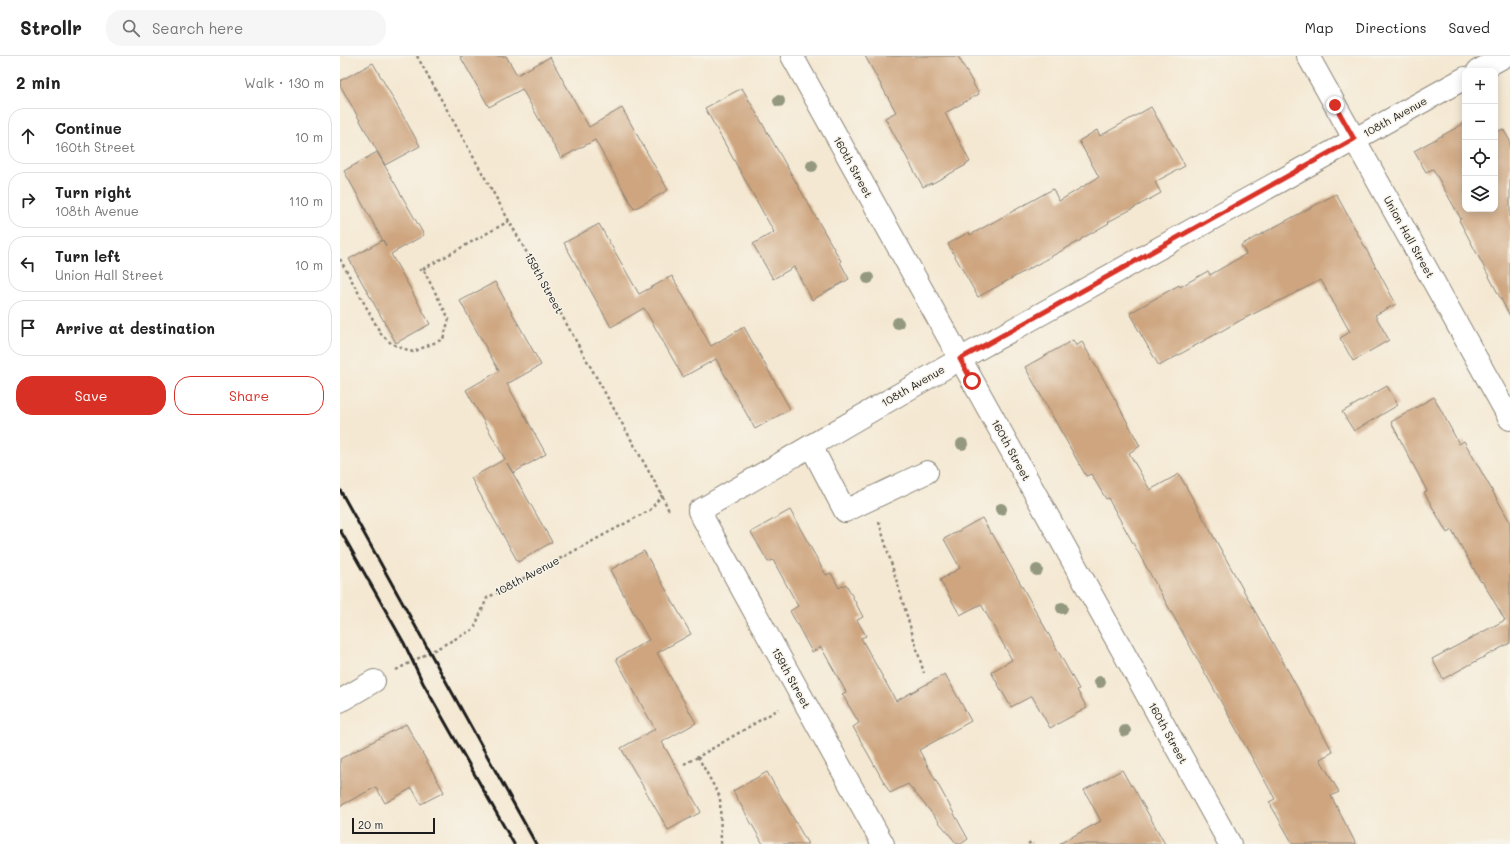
<!DOCTYPE html>
<html lang="en">
<head>
<meta charset="utf-8">
<style>
  body { margin:0; font-family:Mali,sans-serif; background:#f6f6f6; color:#222 }
  .controls { position:absolute; right:12px; top:12px; display:grid; overflow:hidden; border-radius:8px; box-shadow:0 2px 10px #0003 }
  .controls button { width:36px; height:36px; display:grid; place-items:center; padding:0; border:0; border-bottom:1px solid #e0e0e0; background:#fff; color:#222; font:20px sans-serif }
  .scale { position:absolute; left:12px; bottom:10px; width:83px; box-sizing:border-box; padding-left:4px; border:2px solid #1c1c1c; border-top:0; font-size:11px; line-height:14px; white-space:nowrap; color:#1c1c1c; -webkit-text-stroke:3px #f7f3e8; paint-order:stroke }
  .stop { position:absolute; width:12px; height:12px; margin:-9px; border:3px solid #d93025; border-radius:50%; background:#fff }
  .stop.end { background:#d93025; border-color:#fff; box-shadow:0 1px 4px #0008 }
  .list { margin:0; padding:0; list-style:none }
  h2 { display:flex; justify-content:space-between; align-items:center; height:52px; margin:0; padding:0 16px; font-size:17px }
  h2 small { font-size:13px; font-weight:400; color:#767676 }
  .list li { display:grid; grid-template-columns:26px 1fr auto; gap:12px; align-items:center; box-sizing:border-box; height:56px; margin:0 8px 8px; padding:0 8px; border:1px solid #e0e0e0; border-radius:16px }
  .list b { display:block; font-size:15px; white-space:nowrap }
  .list p { margin:0; font-size:13px; white-space:nowrap; color:#767676 }
  .list em { font-size:13px; font-style:normal; color:#767676 }
  .actions { display:flex; gap:8px; padding:12px 16px }
  .actions a { flex:1; padding:9px 0; border:1px solid #d93025; border-radius:16px; text-align:center; font-size:14px; color:#d93025 }
  .actions .main { background:#d93025; color:#fff }
  .icon { flex:none; width:22px; height:22px; fill:none; stroke:currentColor; stroke-width:2; stroke-linecap:round; stroke-linejoin:round }
  .map { position:relative; flex:none; width:1170px; height:788px; overflow:hidden }
  header { display:flex; align-items:center; gap:24px; box-sizing:border-box; height:56px; padding:0 20px; background:#fff; border-bottom:1px solid #e0e0e0 }
  header strong { font-size:19px }
  nav { display:flex; gap:22px; margin-inline-start:auto; font-size:14px }
  .search { width:280px; height:36px; background:#f6f6f6; display:flex; align-items:center; gap:10px; box-sizing:border-box; padding:0 14px; border-radius:16px; color:#767676; font-size:15px }
  main { display:flex }
  aside { flex:1; background:#fff }
  .map>svg:first-child { display:block }
  .building { fill:#cea57f }
  .lines { fill:none; stroke-linecap:round; stroke-linejoin:round }
  .minor-casing { stroke:#888277; stroke-width:24 }
  .path { stroke:#888277; stroke-width:2.5; stroke-dasharray:3 3; stroke-linecap:butt }
  .minor { stroke:#fff; stroke-width:22 }
  .rail { stroke:#1c1c1c; stroke-width:3 }
  .tree { fill:#93987f }
  .route { stroke:#d93025; stroke-width:5 }
  .labels { text-anchor:middle; stroke-width:3; stroke-linejoin:round; paint-order:stroke }
  .street-label { font-size:11px; fill:#1c1c1c; stroke:#f7f3e8 }
</style>
</head>
<body>
<header>
<strong>Strollr</strong>
<div class="search"><svg class="icon" aria-label="search" viewBox="0 0 24 24"><circle cx="10" cy="10" r="6"/><path d="M15 15l6 6"/></svg>Search here</div>
<nav><a>Map</a><a>Directions</a><a>Saved</a></nav>
</header>
<main>
<aside>
<h2>2 min<small>Walk · 130 m</small></h2>
<ul class="list">
<li><svg class="icon" aria-label="ahead" viewBox="0 0 24 24"><path d="M12 20V5M6 11l6-6 6 6"/></svg><div><b>Continue</b><p>160th Street</p></div><em>10 m</em></li>
<li><svg class="icon" aria-label="right" viewBox="0 0 24 24"><path d="M7 20v-9h11M14 6l5 5-5 5"/></svg><div><b>Turn right</b><p>108th Avenue</p></div><em>110 m</em></li>
<li><svg class="icon" aria-label="left" viewBox="0 0 24 24"><path d="M17 20v-9H6M10 6l-5 5 5 5"/></svg><div><b>Turn left</b><p>Union Hall Street</p></div><em>10 m</em></li>
<li><svg class="icon" aria-label="arrive" viewBox="0 0 24 24"><path d="M6 21V4h12l-3 4 3 4H6"/></svg><div><b>Arrive at destination</b></div></li>
</ul>
<div class="actions"><a class="main">Save</a><a>Share</a></div>
</aside>
<div class="map">
<svg width="1170" height="788" viewBox="0 0 1170 788">
  <rect width="100%" height="100%" fill="#f7f3e8"/>
  <filter id="ink" filterUnits="userSpaceOnUse"><feTurbulence type="fractalNoise" baseFrequency=".025" numOctaves="2"/><feDisplacementMap in="SourceGraphic" scale="8" xChannelSelector="R" yChannelSelector="G"/><feConvolveMatrix kernelMatrix="1 2 1 2 8 2 1 2 1" color-interpolation-filters="sRGB"/></filter>
  <filter id="wash" filterUnits="userSpaceOnUse"><feTurbulence type="fractalNoise" baseFrequency=".012" numOctaves="4" result="noise"/><feDisplacementMap in="SourceGraphic" scale="16" xChannelSelector="R" yChannelSelector="G"/><feGaussianBlur stdDeviation="0.9" result="paint"/><feColorMatrix in="noise" values="0 0 0 0 0 0 0 0 0 0 0 0 0 0 0 0 0 1.4 0 .05"/><feComposite in="paint" operator="in"/></filter>
  <g filter="url(#wash)">
    <rect width="100%" height="100%" fill="#f4e8d2"/>
    <g id="blocks">
      <g class="building">
        <path d="M 120,0 L 166,0 L 177,19 L 210,1 L 249,71 L 282,52 L 328,134 L 294,153 L 255,84 L 221,102 L 182,33 L 149,51 Z"/>
        <path d="M 525,0 L 618,0 L 639,38 L 605,57 L 630,106 L 625,108 L 626,109 L 591,128 L 591,127 L 583,131 L 545,62 L 556,56 Z"/>
        <path d="M 33,7 L 80,90 L 45,109 L 0,29 L 0,25 Z"/>
        <path d="M 402,32 L 501,205 L 500,206 L 509,223 L 472,244 L 454,211 L 433,223 L 413,188 L 434,176 L 365,52 Z"/>
        <path d="M 811,51 L 845,110 L 815,126 L 821,137 L 768,166 L 769,167 L 741,183 L 741,184 L 638,241 L 608,188 L 629,176 L 630,179 L 713,133 L 719,145 L 759,121 L 739,85 L 757,74 L 760,80 Z"/>
        <path d="M 1125,67 L 1125,153 L 1155,153 L 1155,77 L 1163,73 L 1170,85 L 1170,260 L 1126,177 L 1119,164 L 1121,163 L 1093,113 L 1086,116 L 1074,95 Z"/>
        <path d="M 37,96 L 84,179 L 51,198 L 90,268 L 56,287 L 9,203 L 43,184 L 46,190 L 4,115 Z"/>
        <path d="M 996,138 L 1056,248 L 1035,259 L 1049,284 L 1013,305 L 1000,282 L 1010,276 L 981,224 L 901,264 L 819,310 L 795,268 L 796,267 L 790,257 L 839,229 L 840,231 L 868,215 L 870,219 L 906,198 L 901,189 Z"/>
        <path d="M 259,168 L 299,238 L 332,220 L 371,290 L 404,271 L 450,353 L 415,373 L 376,303 L 343,321 L 304,252 L 271,271 L 224,187 Z"/>
        <path d="M 155,226 L 201,309 L 167,328 L 206,398 L 173,417 L 167,407 L 212,486 L 178,506 L 131,422 L 165,403 L 126,334 L 159,315 L 120,245 Z"/>
        <path d="M 733,284 L 736,290 L 742,286 L 776,345 L 800,390 L 789,397 L 810,434 L 839,418 L 993,696 L 980,703 L 999,736 L 991,740 L 1016,788 L 953,788 L 929,746 L 935,743 L 768,442 L 766,443 L 751,418 L 746,420 L 685,311 Z"/>
        <path d="M 1047,330 L 1058,349 L 1014,375 L 1002,356 Z"/>
        <path d="M 1094,341 L 1119,388 L 1124,385 L 1170,466 L 1170,587 L 1103,623 L 1092,603 L 1165,564 L 1142,525 L 1141,526 L 1112,474 L 1107,477 L 1084,436 L 1087,435 L 1051,366 Z"/>
        <path d="M 450,454 L 486,519 L 491,517 L 499,532 L 506,528 L 523,561 L 517,564 L 526,580 L 521,582 L 556,645 L 605,618 L 631,665 L 579,694 L 628,783 L 621,788 L 617,788 L 568,728 L 550,737 L 513,671 L 519,667 L 502,638 L 506,636 L 481,591 L 472,596 L 450,555 L 458,550 L 433,504 L 428,506 L 411,476 Z"/>
        <path d="M 642,462 L 651,478 L 652,477 L 688,541 L 739,633 L 737,634 L 747,652 L 710,672 L 692,640 L 671,651 L 651,616 L 672,604 L 641,548 L 620,559 L 600,524 L 620,512 L 604,483 Z"/>
        <path d="M 304,495 L 351,578 L 317,597 L 356,667 L 322,686 L 361,756 L 328,774 L 281,692 L 315,673 L 276,603 L 309,584 L 270,514 Z"/>
        <path d="M 66,668 L 104,736 L 81,748 L 72,732 L 45,747 L 36,731 L 0,750 L 0,703 Z"/>
        <path d="M 782,714 L 791,730 L 792,729 L 825,788 L 719,788 L 761,765 L 744,734 Z"/>
        <path d="M 427,716 L 468,788 L 423,788 L 393,735 Z"/>
      </g>
    </g>
  </g>
  <g filter="url(#ink)">
    <use href="#blocks" fill-opacity="0" stroke="#888277" stroke-width="1"/>
    <g class="lines">
      <g class="minor-casing">
        <g id="minor">
          <path d="M 452,0 L 890,788"/>
          <path d="M 968,0 L 1170,363"/>
          <path d="M 1138,15 L 1165,0"/>
          <path d="M 471,390 L 505,455 L 587,416"/>
          <path d="M 0,645 L 34,625"/>
          <path d="M 543,788 L 359,455 L 620,303 L 1125,22"/>
        </g>
      </g>
      <g class="path">
        <path d="M 77,0 L 322,439 L 329,455"/>
        <path d="M 0,203 L 41,278 L 52,288 L 73,296 L 103,283 L 109,263 L 83,213 L 77,215"/>
        <path d="M 83,213 L 169,165"/>
        <path d="M 539,466 L 584,617"/>
        <path d="M 56,614 L 134,573 L 147,542 L 310,454 L 322,439"/>
        <path d="M 344,708 L 358,701"/>
        <path d="M 381,788 L 380,741 L 358,701 L 439,653"/>
        <path d="M 688,788 L 691,786 L 693,788"/>
      </g>
      <use href="#minor" class="minor"/>
      <g class="rail">
        <path d="M 0,434 L 196,788"/>
        <path d="M 0,474 L 64,587 L 83,627 L 174,788"/>
      </g>
    </g>
    <g class="tree">
      <circle cx="439" cy="45" r="6"/>
      <circle cx="472" cy="110" r="6"/>
      <circle cx="528" cy="222" r="6"/>
      <circle cx="558" cy="267" r="6"/>
      <circle cx="622" cy="388" r="6"/>
      <circle cx="661" cy="453" r="6"/>
      <circle cx="697" cy="514" r="6"/>
      <circle cx="722" cy="552" r="6"/>
      <circle cx="760" cy="626" r="6"/>
      <circle cx="785" cy="675" r="6"/>
    </g>
  </g>
  <g class="lines" filter="url(#ink)">
    <path class="route" d="M 632,325 L 620,303 L 1014,83 L 995,49"/>
  </g>
  <g class="labels">
    <g class="street-label">
      <text transform="translate(1055 61) rotate(-29)" y="4">108th Avenue</text>
      <text transform="translate(513 111) rotate(61)" y="4">160th Street</text>
      <text transform="translate(1069 181) rotate(61)" y="4">Union Hall Street</text>
      <text transform="translate(204 227) rotate(61)" y="4">159th Street</text>
      <text transform="translate(573 330) rotate(-30)" y="4">108th Avenue</text>
      <text transform="translate(671 394) rotate(61)" y="4">160th Street</text>
      <text transform="translate(187 520) rotate(-28)" y="4">108th Avenue</text>
      <text transform="translate(451 622) rotate(61)" y="4">159th Street</text>
      <text transform="translate(828 677) rotate(61)" y="4">160th Street</text>
    </g>
  </g>
</svg>
<div class="controls">
<button>+</button>
<button>−</button>
<button><svg class="icon" aria-label="locate" viewBox="0 0 24 24"><circle cx="12" cy="12" r="6"/><path d="M12 2v4M12 18v4M2 12h4M18 12h4"/></svg></button>
<button><svg class="icon" aria-label="layers" viewBox="0 0 24 24"><path d="M12 4l9 5-9 5-9-5zM3 14l9 5 9-5"/></svg></button>
</div>
<div class="scale">20 m</div>
<div class="stop" style="left:632px;top:325px"></div>
<div class="stop end" style="left:995px;top:49px"></div>
</div>
</main>
</body>
</html>
